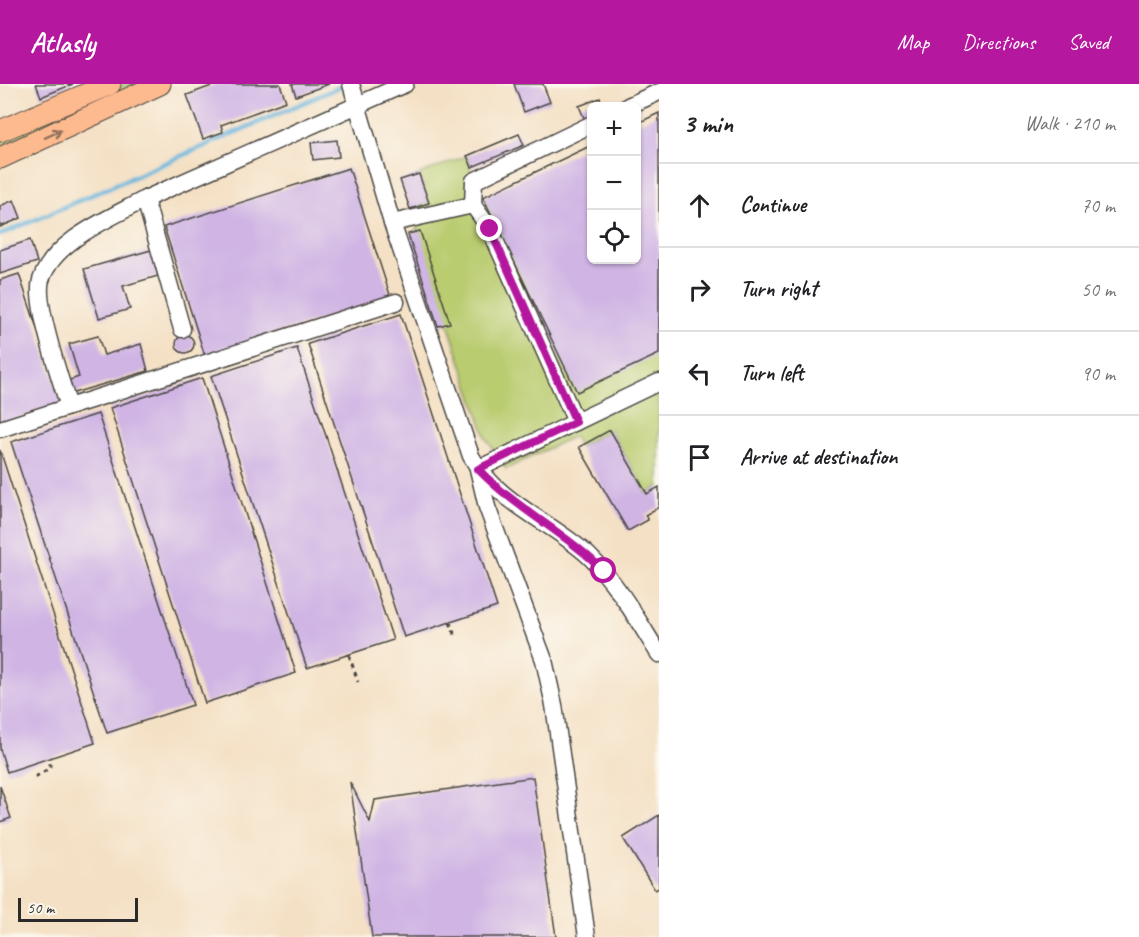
<!DOCTYPE html>
<html lang="en">
<head>
<meta charset="utf-8">
<style>
  body { margin:0; font-family:Caveat,sans-serif; background:#f6f6f6; color:#202124 }
  .controls { position:absolute; right:18px; top:18px; display:grid; overflow:hidden; border-radius:9px; box-shadow:0 2px 4px #0004 }
  .controls button { width:54px; height:54px; display:grid; place-items:center; padding:0; border:0; border-bottom:2px solid #e0e0e0; background:#fff; color:#202124; font:30px sans-serif }
  .scale { position:absolute; left:18px; bottom:15px; width:120px; box-sizing:border-box; padding-left:6px; border:3px solid #2b2b2b; border-top:0; font-size:16px; line-height:21px; white-space:nowrap; color:#2b2b2b; -webkit-text-stroke:4px #fbf7ec; paint-order:stroke }
  .stop { position:absolute; width:18px; height:18px; margin:-14px; border:4px solid #b5179e; border-radius:50%; background:#fff }
  .stop.end { background:#b5179e; border-color:#fff; box-shadow:0 2px 6px #0008 }
  .list { margin:0; padding:0; list-style:none }
  h2 { display:flex; justify-content:space-between; align-items:center; height:78px; margin:0; padding:0 24px; font-size:26px }
  h2 small { font-size:20px; font-weight:400; color:#757577 }
  .list li { display:grid; grid-template-columns:39px 1fr auto; gap:18px; align-items:center; box-sizing:border-box; height:84px; padding:0 24px; border-top:2px solid #e0e0e0 }
  .list b { display:block; font-size:22px; white-space:nowrap }
  .list em { font-size:20px; font-style:normal; color:#757577 }
  .icon { flex:none; width:33px; height:33px; fill:none; stroke:currentColor; stroke-width:2; stroke-linecap:round; stroke-linejoin:round }
  .map { position:relative; flex:none; width:659px; height:853px; overflow:hidden }
  header { display:flex; align-items:center; gap:36px; box-sizing:border-box; height:84px; padding:0 30px; background:#b5179e; color:#fff }
  header strong { font-size:28px }
  nav { display:flex; gap:33px; margin-inline-start:auto; font-size:21px }
  main { display:flex }
  aside { flex:1; background:#fff }
  .map>svg:first-child { display:block }
  .green { fill:#b9cc6f; stroke:#727c4d; stroke-width:1.5 }
  .lines { fill:none; stroke-linecap:round; stroke-linejoin:round }
  .stream { stroke:#62b4dd; stroke-width:4.5 }
  .building { fill:#cfb4e4 }
  .minor-casing { stroke:#494642; stroke-width:19 }
  .major-casing { stroke:#494642; stroke-width:23 }
  .path { stroke:#494642; stroke-width:3; stroke-dasharray:4.5 4.5; stroke-linecap:butt }
  .minor { stroke:#fff; stroke-width:16 }
  .major { stroke:#fcba8e; stroke-width:21 }
  .oneway { stroke:#94725c }
  .route { stroke:#b5179e; stroke-width:8 }
</style>
</head>
<body>
<header>
<strong>Atlasly</strong>
<nav><a>Map</a><a>Directions</a><a>Saved</a></nav>
</header>
<main>
<div class="map">
<svg width="659" height="853" viewBox="0 0 659 853">
  <rect width="100%" height="100%" fill="#fbf7ec"/>
  <filter id="ink" filterUnits="userSpaceOnUse"><feTurbulence type="fractalNoise" baseFrequency=".0167" numOctaves="2"/><feDisplacementMap in="SourceGraphic" scale="12" xChannelSelector="R" yChannelSelector="G"/><feConvolveMatrix kernelMatrix="1 2 1 2 8 2 1 2 1" color-interpolation-filters="sRGB"/></filter>
  <filter id="wash" filterUnits="userSpaceOnUse"><feTurbulence type="fractalNoise" baseFrequency=".008" numOctaves="4" result="noise"/><feDisplacementMap in="SourceGraphic" scale="24" xChannelSelector="R" yChannelSelector="G"/><feGaussianBlur stdDeviation="1.35" result="paint"/><feColorMatrix in="noise" values="0 0 0 0 0 0 0 0 0 0 0 0 0 0 0 0 0 1.4 0 .05"/><feComposite in="paint" operator="in"/></filter>
  <g filter="url(#wash)">
    <rect width="100%" height="100%" fill="#f4e0c4"/>
    <g class="green">
      <path d="M 126,0 L 142,0 L 0,63 L 0,56 Z"/>
      <path d="M 467,72 L 474,97 L 483,113 L 659,270 L 659,403 L 647,410 L 610,346 L 579,363 L 574,352 L 506,385 L 486,354 L 410,125 L 429,119 L 419,90 Z"/>
    </g>
    <g class="lines">
      <path class="stream" d="M 0,151 L 342,2"/>
    </g>
    <g id="blocks">
      <g class="building">
        <path d="M 36,0 L 73,0 L 41,13 Z"/>
        <path d="M 217,0 L 280,0 L 286,17 L 221,41 L 223,48 L 203,55 L 187,11 Z"/>
        <path d="M 292,0 L 329,0 L 296,12 Z"/>
        <path d="M 514,0 L 543,0 L 550,18 L 524,28 Z"/>
        <path d="M 600,14 L 603,22 L 592,22 L 592,34 L 585,36 L 579,22 Z"/>
        <path d="M 659,29 L 659,270 L 577,308 L 483,113 L 592,61 L 592,176 L 636,176 L 636,40 Z"/>
        <path d="M 519,50 L 524,61 L 472,83 L 467,72 Z"/>
        <path d="M 337,56 L 339,73 L 313,76 L 311,59 Z"/>
        <path d="M 349,84 L 391,214 L 205,272 L 164,143 Z"/>
        <path d="M 419,90 L 429,119 L 410,125 L 400,96 Z"/>
        <path d="M 14,116 L 21,134 L 0,143 L 0,122 Z"/>
        <path d="M 420,147 L 450,239 L 438,242 L 408,150 Z"/>
        <path d="M 30,156 L 37,178 L 0,190 L 0,166 Z"/>
        <path d="M 151,166 L 158,192 L 123,202 L 130,225 L 99,234 L 84,185 Z"/>
        <path d="M 19,190 L 62,320 L 0,340 L 0,196 Z"/>
        <path d="M 401,230 L 497,523 L 404,553 L 308,260 Z"/>
        <circle cx="185" cy="260" r="9"/>
        <path d="M 98,252 L 104,271 L 141,260 L 148,287 L 70,310 L 67,297 L 79,293 L 69,260 Z"/>
        <path d="M 297,264 L 393,556 L 307,584 L 211,292 Z"/>
        <path d="M 202,294 L 296,589 L 205,619 L 110,324 Z"/>
        <path d="M 98,330 L 193,621 L 107,649 L 11,358 Z"/>
        <path d="M 610,346 L 647,410 L 659,403 L 659,423 L 645,431 L 648,436 L 628,447 L 579,363 Z"/>
        <path d="M 0,366 L 95,659 L 7,688 L 0,665 Z"/>
        <path d="M 533,693 L 556,853 L 372,853 L 350,698 L 370,738 L 375,716 Z"/>
        <path d="M 0,702 L 11,734 L 0,738 Z"/>
        <path d="M 659,731 L 659,804 L 655,806 L 623,754 Z"/>
      </g>
    </g>
  </g>
  <g filter="url(#ink)">
    <use href="#blocks" fill-opacity="0" stroke="#494642" stroke-width="1.5"/>
    <g class="lines">
      <g class="minor-casing">
        <g id="minor">
          <path d="M 351,0 L 392,139 L 471,372 C 497,419 551,437 589,472 C 618,500 638,537 659,570"/>
          <path d="M 628,22 L 659,8"/>
          <path d="M 473,121 L 490,145 L 576,338"/>
          <path d="M 392,139 L 473,121 L 474,97 L 592,40"/>
          <path d="M 182,245 L 145,115 L 405,0"/>
          <path d="M 69,323 C 61,297 34,219 41,196 C 54,156 111,134 145,115"/>
          <path d="M 0,345 L 396,218"/>
          <path d="M 587,853 L 554,621 L 544,576 L 487,423 L 478,385 L 659,298"/>
        </g>
      </g>
      <g class="major-casing">
        <g id="major">
          <path d="M 0,47 L 110,0"/>
          <path d="M 0,74 L 160,0"/>
        </g>
      </g>
      <g class="path">
        <path d="M 450,538 L 455,552"/>
        <path d="M 349,571 L 358,598"/>
        <path d="M 35,693 L 50,684 L 50,674"/>
      </g>
      <use href="#minor" class="minor"/>
      <use href="#major" class="major"/>
    </g>
    <defs><path id="oneway-shaft" d="M-6 0H5M1.5-3L5.5 0L1.5 3" fill="none" stroke-width="1.6" stroke-linecap="round" stroke-linejoin="round" transform="scale(1.5)"/></defs>
    <use class="oneway" href="#oneway-shaft" transform="translate(53 50) rotate(-25)"/>
  </g>
  <g class="lines" filter="url(#ink)">
    <path class="route" d="M 490,145 L 576,338 L 478,385 C 516,425 565,448 604,487"/>
  </g>
</svg>
<div class="controls">
<button>+</button>
<button>−</button>
<button><svg class="icon" aria-label="locate" viewBox="0 0 24 24"><circle cx="12" cy="12" r="6"/><path d="M12 2v4M12 18v4M2 12h4M18 12h4"/></svg></button>
</div>
<div class="scale">50 m</div>
<div class="stop" style="left:604px;top:487px"></div>
<div class="stop end" style="left:490px;top:145px"></div>
</div>
<aside>
<h2>3 min<small>Walk · 210 m</small></h2>
<ul class="list">
<li><svg class="icon" aria-label="ahead" viewBox="0 0 24 24"><path d="M12 20V5M6 11l6-6 6 6"/></svg><div><b>Continue</b></div><em>70 m</em></li>
<li><svg class="icon" aria-label="right" viewBox="0 0 24 24"><path d="M7 20v-9h11M14 6l5 5-5 5"/></svg><div><b>Turn right</b></div><em>50 m</em></li>
<li><svg class="icon" aria-label="left" viewBox="0 0 24 24"><path d="M17 20v-9H6M10 6l-5 5 5 5"/></svg><div><b>Turn left</b></div><em>90 m</em></li>
<li><svg class="icon" aria-label="arrive" viewBox="0 0 24 24"><path d="M6 21V4h12l-3 4 3 4H6"/></svg><div><b>Arrive at destination</b></div></li>
</ul>
</aside>
</main>
</body>
</html>
